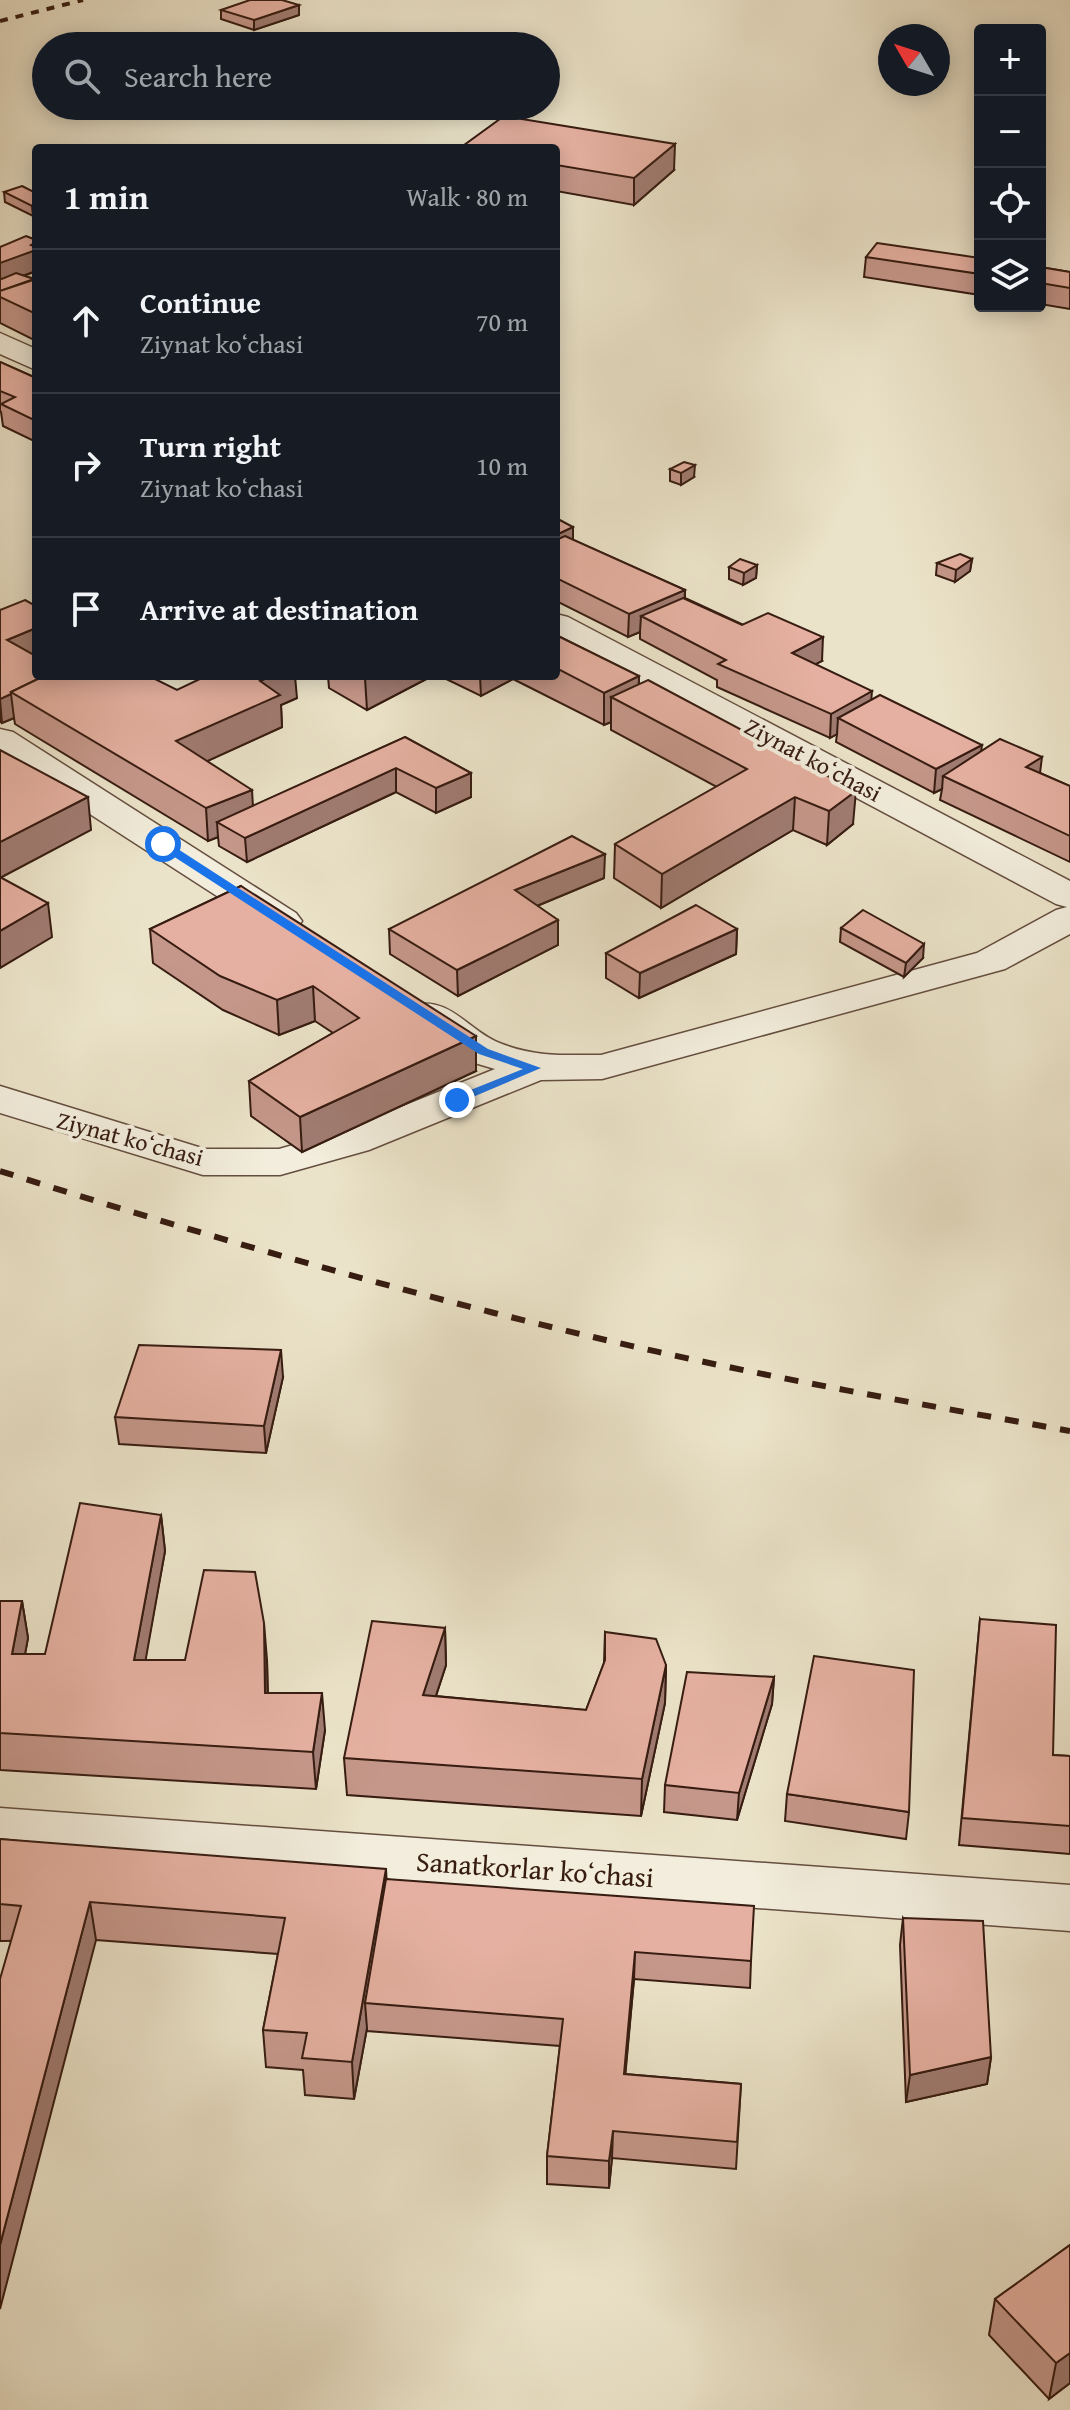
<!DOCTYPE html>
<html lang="en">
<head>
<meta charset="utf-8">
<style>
  body { margin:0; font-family:"Gentium Book Plus",serif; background:#20242c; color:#f1f3f6 }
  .controls { position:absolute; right:24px; top:24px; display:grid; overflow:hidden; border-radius:8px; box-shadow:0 4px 20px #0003 }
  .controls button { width:72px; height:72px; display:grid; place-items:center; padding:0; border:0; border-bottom:2px solid #363941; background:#171b24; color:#f1f3f6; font:40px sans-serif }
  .compass { position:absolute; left:878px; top:24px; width:72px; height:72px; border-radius:50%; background:#171b24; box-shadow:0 4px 20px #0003; rotate:309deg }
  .stop { position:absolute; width:24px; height:24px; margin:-18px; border:6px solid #1a73e8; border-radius:50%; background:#fff }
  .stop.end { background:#1a73e8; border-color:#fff; box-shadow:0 2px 8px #0008 }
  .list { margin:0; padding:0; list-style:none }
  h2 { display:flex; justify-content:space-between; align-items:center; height:104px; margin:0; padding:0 32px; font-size:34px }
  h2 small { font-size:26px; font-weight:400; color:#9ea1a6 }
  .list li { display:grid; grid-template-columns:52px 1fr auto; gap:24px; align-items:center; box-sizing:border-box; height:144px; padding:0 32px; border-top:2px solid #363941 }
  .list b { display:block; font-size:30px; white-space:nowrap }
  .list p { margin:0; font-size:26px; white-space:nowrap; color:#9ea1a6 }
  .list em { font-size:26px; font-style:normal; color:#9ea1a6 }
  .icon { flex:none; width:44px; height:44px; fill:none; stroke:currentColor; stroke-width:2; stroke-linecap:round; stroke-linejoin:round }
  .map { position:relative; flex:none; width:1070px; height:2410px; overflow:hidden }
  .search { position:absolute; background:#171b24; box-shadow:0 4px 20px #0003; left:32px; top:32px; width:528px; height:88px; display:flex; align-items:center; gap:20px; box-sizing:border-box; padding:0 28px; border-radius:44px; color:#9ea1a6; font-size:30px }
  .panel { position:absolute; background:#171b24; box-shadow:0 4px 20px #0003; left:32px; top:144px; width:528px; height:536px; border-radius:8px }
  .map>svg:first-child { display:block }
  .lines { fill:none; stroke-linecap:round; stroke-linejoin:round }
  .minor-casing { stroke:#644e3f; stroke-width:3 }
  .minor { fill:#f2eddc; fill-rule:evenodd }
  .rail-far1 { stroke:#371c11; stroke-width:4; stroke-dasharray:8 8; stroke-linecap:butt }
  .rail { stroke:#371c11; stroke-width:6; stroke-dasharray:14 14; stroke-linecap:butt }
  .wall { fill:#c5978a; stroke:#371c11; stroke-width:2 }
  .shaded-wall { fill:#a07b71; stroke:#371c11; stroke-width:2 }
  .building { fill:#e5b0a1; stroke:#371c11; stroke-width:2 }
  .route { fill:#1a73e8 }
  .labels { text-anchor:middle; stroke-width:8; stroke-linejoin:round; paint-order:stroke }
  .street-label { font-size:24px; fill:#371c11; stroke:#f2eddc }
  .near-street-label { font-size:28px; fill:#371c11; stroke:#f2eddc }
</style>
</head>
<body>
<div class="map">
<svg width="1070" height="2410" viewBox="0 0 1070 2410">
  <rect width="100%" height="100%" fill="#ebe3c9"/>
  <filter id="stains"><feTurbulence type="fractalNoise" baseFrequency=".0025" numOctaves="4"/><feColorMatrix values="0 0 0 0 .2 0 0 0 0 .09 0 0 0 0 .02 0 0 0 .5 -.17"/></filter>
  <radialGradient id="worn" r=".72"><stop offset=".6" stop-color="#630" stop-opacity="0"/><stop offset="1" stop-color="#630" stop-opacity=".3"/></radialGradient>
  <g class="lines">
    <g class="minor-casing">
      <g id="minor">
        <path d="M 0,333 L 36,349 L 36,370 L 0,354 Z"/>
        <path d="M 556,614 L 568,617 L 1070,881 L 1070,934 L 1005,969 L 602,1079 L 541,1080 L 369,1150 L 280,1175 L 203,1175 L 0,1113 L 0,1086 L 205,1149 L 279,1149 L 339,1132 L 495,1069 L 468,1061 L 414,1023 L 408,1014 L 414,1005 C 451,996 470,1033 502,1044 C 536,1057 564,1055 601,1055 L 977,953 L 1056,910 L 1067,907 L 1056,904 L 556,638 Z"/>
        <path d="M 0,729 L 13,732 L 296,913 L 302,921 L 296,929 L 282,933 L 268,929 L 0,756 Z"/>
        <path d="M 0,1808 L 1070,1885 L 1070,1931 L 0,1852 Z"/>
      </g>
    </g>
    <use href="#minor" class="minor"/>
    <path class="rail-far1" d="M 0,21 L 83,0"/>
    <path class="rail" d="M 0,1171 C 221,1241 445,1305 672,1355 C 804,1384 937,1407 1070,1431"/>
  </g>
  <g class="wall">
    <path d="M 299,5 L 299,15 L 254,30 L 221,19 L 221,10 Z"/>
    <path d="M 556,148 L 674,170 L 634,205 L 556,191 Z"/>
    <path d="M 4,192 L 36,193 L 36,215 L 33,216 L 5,202 Z"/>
    <path d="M 36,240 L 36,271 L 24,276 L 36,279 L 36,341 L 0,323 L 0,247 Z"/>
    <path d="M 866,257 L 980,258 L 980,295 L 864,277 Z"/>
    <path d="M 1040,267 L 1070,272 L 1070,309 L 1040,304 Z"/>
    <path d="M 0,362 L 36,378 L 36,442 L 3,426 L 1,412 L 0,411 Z"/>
    <path d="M 670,469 L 694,477 L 681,485 L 670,481 Z"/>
    <path d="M 556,518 L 573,540 L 685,590 L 685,598 L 822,661 L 815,664 L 871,700 L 981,752 L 1040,773 L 1070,786 L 1070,862 L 940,800 L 942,789 L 934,793 L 836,742 L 837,734 L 830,738 L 717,687 L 717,680 L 640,639 L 640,632 L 628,637 L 556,601 Z"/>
    <path d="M 972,559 L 970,571 L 955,582 L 936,575 L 937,563 Z"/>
    <path d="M 757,565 L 756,578 L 743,585 L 729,579 L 729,567 Z"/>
    <path d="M 0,610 L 32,654 L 36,676 L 177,690 L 297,698 L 281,705 L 282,727 L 207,761 L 253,806 L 405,737 L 471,773 L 471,797 L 436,813 L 396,792 L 247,862 L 219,846 L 218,837 L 208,841 L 15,724 L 14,718 L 2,723 L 0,722 Z"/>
    <path d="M 556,635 L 639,676 L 639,684 L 853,824 L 827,845 L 793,830 L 661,908 L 614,878 L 615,844 L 717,787 L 611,730 L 611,722 L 604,725 L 513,679 L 481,696 L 440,676 L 556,676 Z"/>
    <path d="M 328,676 L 432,676 L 367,710 L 329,688 Z"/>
    <path d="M 604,878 L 537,906 L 558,920 L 558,945 L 458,996 L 390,954 L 389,929 Z"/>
    <path d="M 241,886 L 476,1071 L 302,1152 L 251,1116 L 249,1081 L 333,1033 L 315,1021 L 279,1035 L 223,1010 L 153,963 L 150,929 Z"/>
    <path d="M 841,928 L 923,958 L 904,977 L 840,942 Z"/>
    <path d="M 737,929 L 736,954 L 639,998 L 606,978 L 606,953 Z"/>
    <path d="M 283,1377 L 266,1453 L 119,1444 L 115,1417 Z"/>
    <path d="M 161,1515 L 165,1551 L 145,1660 L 267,1660 L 268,1693 L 325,1730 L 316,1789 L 0,1770 L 0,1601 L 22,1601 L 28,1638 L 25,1654 L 45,1654 Z"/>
    <path d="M 980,1619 L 1053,1755 L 1070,1756 L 1070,1854 L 959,1845 Z"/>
    <path d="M 445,1628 L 446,1665 L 436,1696 L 586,1710 L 604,1663 L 605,1632 L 666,1665 L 665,1703 L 641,1816 L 347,1795 L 344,1758 Z"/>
    <path d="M 774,1677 L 772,1704 L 737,1820 L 664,1812 L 665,1785 Z"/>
    <path d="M 787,1794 L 909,1812 L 906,1839 L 785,1821 Z"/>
    <path d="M 0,1839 L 386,1879 L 751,1961 L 750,1988 L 634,1979 L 625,2074 L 741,2084 L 736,2169 L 612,2158 L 609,2188 L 547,2184 L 547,2156 L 560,2046 L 367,2031 L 367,2028 L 354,2099 L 305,2095 L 303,2070 L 266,2067 L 263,2030 L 278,1954 L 96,1940 L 0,1941 Z"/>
    <path d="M 903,1918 L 991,2057 L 987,2084 L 906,2102 L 900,1945 Z"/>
    <path d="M 1070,2245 L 1070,2383 L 1049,2399 L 989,2335 L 995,2299 Z"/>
  </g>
  <g class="shaded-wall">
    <path d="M 299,5 L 299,15 L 254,30 L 254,20 Z"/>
    <path d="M 399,41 L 400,46 L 386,46 Z"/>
    <path d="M 675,144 L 674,170 L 634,205 L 634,178 Z"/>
    <path d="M 36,204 L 36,215 L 33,216 L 32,206 Z"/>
    <path d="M 36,242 L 36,271 L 0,284 L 0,263 Z"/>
    <path d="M 695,465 L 694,477 L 681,485 L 681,473 Z"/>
    <path d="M 573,527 L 573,550 L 556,557 L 556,535 Z"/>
    <path d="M 972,559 L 970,571 L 955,582 L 956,570 Z"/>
    <path d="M 757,565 L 756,578 L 743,585 L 744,573 Z"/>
    <path d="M 685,590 L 684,613 L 641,616 L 640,632 L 628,637 L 629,614 Z"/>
    <path d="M 36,628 L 36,653 L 10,664 L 7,640 Z"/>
    <path d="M 823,637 L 822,661 L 791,677 L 792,653 Z"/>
    <path d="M 271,676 L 295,676 L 297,698 L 281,705 L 282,727 L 179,774 L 176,741 L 260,681 Z"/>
    <path d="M 369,676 L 432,676 L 367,710 L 365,678 Z"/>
    <path d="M 480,676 L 513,676 L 513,679 L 481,696 Z"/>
    <path d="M 639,676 L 638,708 L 611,697 L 611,722 L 604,725 L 604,693 Z"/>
    <path d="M 872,691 L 870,715 L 838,718 L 837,734 L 830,738 L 831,714 Z"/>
    <path d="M 11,694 L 14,718 L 2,723 L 0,699 Z"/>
    <path d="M 982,745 L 979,769 L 943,776 L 942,789 L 934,793 L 936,769 Z"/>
    <path d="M 1042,757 L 1039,781 L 1026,767 Z"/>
    <path d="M 396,768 L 396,792 L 247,862 L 245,838 Z"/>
    <path d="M 471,773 L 471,797 L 436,813 L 436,788 Z"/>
    <path d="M 252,790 L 254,824 L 217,822 L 218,837 L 208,841 L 206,808 Z"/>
    <path d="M 856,791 L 853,824 L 827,845 L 829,811 Z"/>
    <path d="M 88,797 L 91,830 L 0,878 L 0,842 Z"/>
    <path d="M 795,797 L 793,830 L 661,908 L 662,874 Z"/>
    <path d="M 605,854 L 604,878 L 515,915 L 515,890 Z"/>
    <path d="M 48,903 L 52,937 L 0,968 L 0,931 Z"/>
    <path d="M 558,920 L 558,945 L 458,996 L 457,970 Z"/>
    <path d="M 737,929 L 736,954 L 639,998 L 640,973 Z"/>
    <path d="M 924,944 L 923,958 L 904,977 L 906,963 Z"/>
    <path d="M 313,986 L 315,1021 L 279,1035 L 277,1000 Z"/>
    <path d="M 476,1036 L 476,1071 L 302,1152 L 300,1117 Z"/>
    <path d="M 281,1350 L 283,1377 L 266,1453 L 264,1426 Z"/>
    <path d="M 161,1515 L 165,1551 L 139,1697 L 134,1660 Z"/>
    <path d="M 22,1601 L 28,1638 L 18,1692 L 12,1654 Z"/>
    <path d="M 264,1623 L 267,1660 L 268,1730 L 265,1693 Z"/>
    <path d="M 445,1628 L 446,1665 L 424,1732 L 423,1695 Z"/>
    <path d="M 666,1665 L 665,1703 L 641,1816 L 642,1779 Z"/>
    <path d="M 774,1677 L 772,1704 L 737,1820 L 739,1793 Z"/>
    <path d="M 322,1693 L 325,1730 L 316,1789 L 313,1752 Z"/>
    <path d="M 386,1869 L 388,1906 L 365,2003 L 367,2028 L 354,2099 L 352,2062 Z"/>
    <path d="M 90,1902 L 96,1940 L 0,2309 L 0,2245 Z"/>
    <path d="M 635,1952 L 634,1979 L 623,2101 L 624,2074 Z"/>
    <path d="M 991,2057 L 987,2084 L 906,2102 L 910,2075 Z"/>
    <path d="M 613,2131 L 612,2158 L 609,2188 L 609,2161 Z"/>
    <path d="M 1070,2353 L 1070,2383 L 1049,2399 L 1056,2363 Z"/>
  </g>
  <g class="building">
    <path d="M 250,0 L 282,0 L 299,5 L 254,20 L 221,10 Z"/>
    <path d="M 380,35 L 399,41 L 386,46 L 353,45 Z"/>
    <path d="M 504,116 L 675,144 L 634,178 L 556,165 L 556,148 L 460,148 Z"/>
    <path d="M 22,186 L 36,193 L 36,204 L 32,206 L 4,192 Z"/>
    <path d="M 26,236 L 36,240 L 36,242 L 31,245 L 36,247 L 36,250 L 0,263 L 0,247 Z"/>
    <path d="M 877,243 L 980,258 L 980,274 L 866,257 Z"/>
    <path d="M 1040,267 L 1070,272 L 1070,288 L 1040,283 Z"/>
    <path d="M 16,273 L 34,279 L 0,291 L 0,278 L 2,279 Z"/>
    <path d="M 36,279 L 36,314 L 0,297 L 0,291 Z"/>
    <path d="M 0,362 L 36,378 L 36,421 L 1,404 L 15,397 L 0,391 Z"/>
    <path d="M 684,462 L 695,465 L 681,473 L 670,469 Z"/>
    <path d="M 556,518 L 573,527 L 556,535 Z"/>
    <path d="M 565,536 L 685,590 L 629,614 L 556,578 L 556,540 Z"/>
    <path d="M 960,554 L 972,559 L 956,570 L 937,563 Z"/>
    <path d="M 740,559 L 757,565 L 744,573 L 729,567 Z"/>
    <path d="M 683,598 L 742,625 L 768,613 L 823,637 L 792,653 L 872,691 L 831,714 L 718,664 L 726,660 L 641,616 Z"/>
    <path d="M 25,600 L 36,606 L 36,628 L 7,640 L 36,656 L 36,676 L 44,676 L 11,692 L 11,694 L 0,699 L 0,610 Z"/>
    <path d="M 556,635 L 639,676 L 604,693 L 556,668 Z"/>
    <path d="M 44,676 L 149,676 L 177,690 L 206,676 L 271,676 L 260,681 L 280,695 L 176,741 L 252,790 L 206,808 L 11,692 Z"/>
    <path d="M 648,680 L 856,791 L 829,811 L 795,797 L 662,874 L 615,844 L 747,769 L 611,697 Z"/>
    <path d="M 880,695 L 982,745 L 936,769 L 838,718 Z"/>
    <path d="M 405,737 L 471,773 L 436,788 L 396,768 L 245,838 L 217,822 Z"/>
    <path d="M 1000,739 L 1042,757 L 1026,767 L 1070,786 L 1070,836 L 943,776 Z"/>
    <path d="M 0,750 L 88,797 L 0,842 Z"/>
    <path d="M 572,836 L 605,854 L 515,890 L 558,920 L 457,970 L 389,929 Z"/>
    <path d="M 0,877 L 48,903 L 0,931 Z"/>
    <path d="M 241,886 L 476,1036 L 300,1117 L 249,1081 L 359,1018 L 313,986 L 277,1000 L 220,976 L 150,929 Z"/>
    <path d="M 696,905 L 737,929 L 640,973 L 606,953 Z"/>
    <path d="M 863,910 L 924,944 L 906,963 L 841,928 Z"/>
    <path d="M 139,1345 L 281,1350 L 264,1426 L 115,1417 Z"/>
    <path d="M 80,1503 L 161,1515 L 134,1660 L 185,1660 L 204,1570 L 255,1572 L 264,1623 L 265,1693 L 322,1693 L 313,1752 L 0,1733 L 0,1601 L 22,1601 L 12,1654 L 45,1654 Z"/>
    <path d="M 980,1619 L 1056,1625 L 1053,1755 L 1070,1756 L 1070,1826 L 962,1818 Z"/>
    <path d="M 372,1621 L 445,1628 L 423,1695 L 586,1710 L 605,1660 L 605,1632 L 656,1639 L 666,1665 L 642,1779 L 344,1758 Z"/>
    <path d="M 814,1656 L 914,1670 L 909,1812 L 787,1794 Z"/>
    <path d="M 687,1672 L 774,1677 L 739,1793 L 665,1785 Z"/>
    <path d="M 0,1839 L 386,1869 L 352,2062 L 302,2058 L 307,2033 L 263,2030 L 285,1918 L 90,1902 L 0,2245 L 0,1979 L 21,1906 L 0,1904 Z"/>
    <path d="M 386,1879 L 754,1906 L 751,1961 L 635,1952 L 624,2074 L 741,2084 L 737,2142 L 613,2131 L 609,2161 L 547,2156 L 563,2019 L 365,2003 Z"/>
    <path d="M 903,1918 L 983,1921 L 991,2057 L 910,2075 Z"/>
    <path d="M 1070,2245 L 1070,2353 L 1056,2363 L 995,2299 Z"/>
  </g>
  <path class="route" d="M 159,842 L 167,842 L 488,1049 L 541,1068 L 461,1102 L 453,1102 L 453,1097 L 523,1069 L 479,1054 L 159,847 Z"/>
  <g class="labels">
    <g class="street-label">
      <text transform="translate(813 760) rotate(28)" y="8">Ziynat koʻchasi</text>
      <text transform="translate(130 1139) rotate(15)" y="8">Ziynat koʻchasi</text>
    </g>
    <g class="near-street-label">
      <text transform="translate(535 1869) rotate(4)" y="10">Sanatkorlar koʻchasi</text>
    </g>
  </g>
  <rect width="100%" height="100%" filter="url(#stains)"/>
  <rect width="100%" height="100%" fill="url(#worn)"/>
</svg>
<div class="controls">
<button>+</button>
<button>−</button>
<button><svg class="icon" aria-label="locate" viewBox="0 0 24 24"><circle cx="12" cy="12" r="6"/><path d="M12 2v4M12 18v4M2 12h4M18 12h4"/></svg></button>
<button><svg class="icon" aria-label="layers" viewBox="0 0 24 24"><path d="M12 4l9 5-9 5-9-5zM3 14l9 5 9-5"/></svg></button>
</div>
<svg class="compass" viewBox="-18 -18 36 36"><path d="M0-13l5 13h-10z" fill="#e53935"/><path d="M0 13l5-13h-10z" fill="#9ea1a6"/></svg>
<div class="stop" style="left:163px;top:844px"></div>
<div class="stop end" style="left:457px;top:1100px"></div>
<div class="search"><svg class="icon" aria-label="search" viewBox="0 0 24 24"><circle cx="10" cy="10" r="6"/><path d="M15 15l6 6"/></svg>Search here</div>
<section class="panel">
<h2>1 min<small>Walk · 80 m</small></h2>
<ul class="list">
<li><svg class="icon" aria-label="ahead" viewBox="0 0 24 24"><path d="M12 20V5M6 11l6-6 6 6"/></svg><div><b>Continue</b><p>Ziynat koʻchasi</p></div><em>70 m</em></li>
<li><svg class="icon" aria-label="right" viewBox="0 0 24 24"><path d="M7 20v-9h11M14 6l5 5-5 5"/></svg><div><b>Turn right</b><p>Ziynat koʻchasi</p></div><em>10 m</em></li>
<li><svg class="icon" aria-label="arrive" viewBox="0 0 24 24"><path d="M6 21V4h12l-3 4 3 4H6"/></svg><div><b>Arrive at destination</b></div></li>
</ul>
</section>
</div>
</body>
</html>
